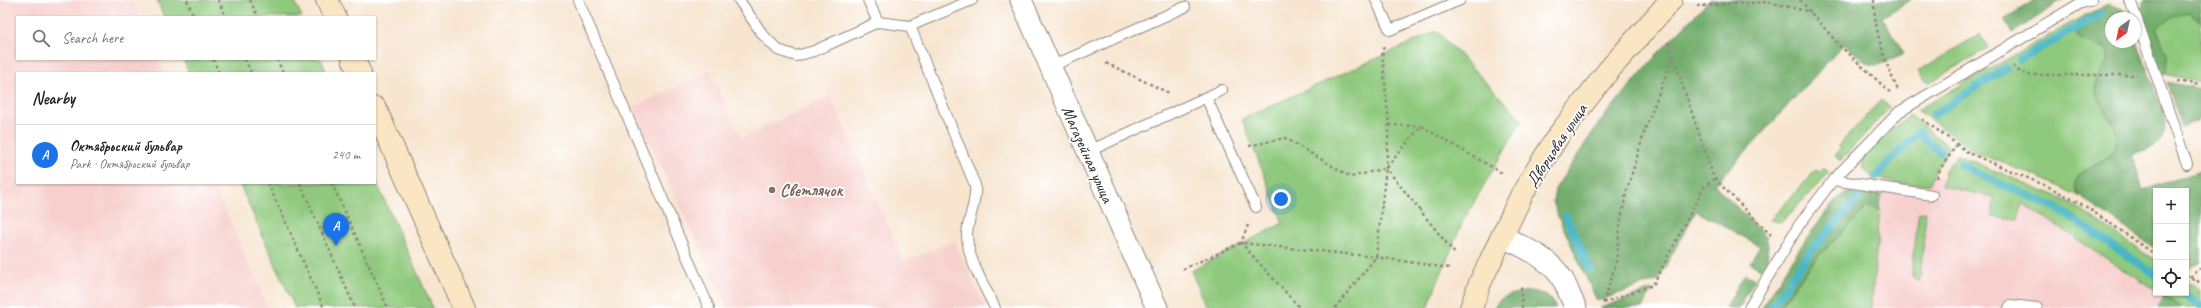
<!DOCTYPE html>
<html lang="en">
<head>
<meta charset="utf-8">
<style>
  body { margin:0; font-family:Caveat,sans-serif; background:#f6f6f6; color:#222 }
  .controls { position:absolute; right:12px; bottom:12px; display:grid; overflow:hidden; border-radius:0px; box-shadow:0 1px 3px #0004 }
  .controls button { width:36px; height:36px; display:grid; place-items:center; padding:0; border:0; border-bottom:1px solid #e0e0e0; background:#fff; color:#222; font:20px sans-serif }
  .compass { position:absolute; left:2105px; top:12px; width:36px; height:36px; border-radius:50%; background:#fff; box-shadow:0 1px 3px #0004; rotate:213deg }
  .you { position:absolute; left:1281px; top:199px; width:14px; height:14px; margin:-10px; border:3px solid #fff; border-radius:50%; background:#1a73e8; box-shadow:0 0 0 6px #1a73e833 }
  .badge { display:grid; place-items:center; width:26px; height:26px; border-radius:50%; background:#1a73e8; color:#fff; font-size:13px; font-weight:700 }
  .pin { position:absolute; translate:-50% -33px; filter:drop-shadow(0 1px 2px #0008) }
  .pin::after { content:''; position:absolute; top:21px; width:14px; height:12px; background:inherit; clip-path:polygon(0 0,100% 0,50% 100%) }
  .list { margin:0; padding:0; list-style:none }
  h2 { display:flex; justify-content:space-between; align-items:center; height:52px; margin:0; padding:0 16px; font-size:17px }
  h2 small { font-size:13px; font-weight:400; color:#767676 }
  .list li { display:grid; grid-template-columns:26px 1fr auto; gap:12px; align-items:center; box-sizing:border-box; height:60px; padding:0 16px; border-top:1px solid #e0e0e0 }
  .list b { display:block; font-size:15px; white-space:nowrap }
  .list p { margin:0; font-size:13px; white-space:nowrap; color:#767676 }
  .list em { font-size:13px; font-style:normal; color:#767676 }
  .icon { flex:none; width:22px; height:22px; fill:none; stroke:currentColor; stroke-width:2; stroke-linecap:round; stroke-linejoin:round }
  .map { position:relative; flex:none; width:2201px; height:308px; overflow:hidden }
  .search { position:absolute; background:#fff; box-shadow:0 1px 3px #0004; left:16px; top:16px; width:360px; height:44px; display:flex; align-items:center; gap:10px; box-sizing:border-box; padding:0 14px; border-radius:0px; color:#767676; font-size:15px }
  .panel { position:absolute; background:#fff; box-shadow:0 1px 3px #0004; left:16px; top:72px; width:360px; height:112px; border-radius:0px }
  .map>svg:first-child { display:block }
  .built { fill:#f7d0ce }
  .green { fill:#8fc97d; stroke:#5d7a54 }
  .forest { fill:#73ad6c; stroke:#4f6c4c }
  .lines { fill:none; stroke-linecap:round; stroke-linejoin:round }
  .stream { stroke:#49b6c5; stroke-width:8 }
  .service-casing { stroke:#91887e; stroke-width:12 }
  .minor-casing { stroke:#91887e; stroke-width:23 }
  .secondary-casing { stroke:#91887e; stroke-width:24 }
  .path { stroke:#91887e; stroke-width:2.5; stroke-dasharray:3 3; stroke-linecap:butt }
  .service { stroke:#fff; stroke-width:10 }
  .minor { stroke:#fff; stroke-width:21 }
  .secondary { stroke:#fbe6c3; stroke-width:22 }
  .education-dot { fill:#8d6e63; stroke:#fff; stroke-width:1.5 }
  .labels { text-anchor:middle; stroke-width:3.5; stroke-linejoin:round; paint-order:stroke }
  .street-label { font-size:17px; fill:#2b2b2b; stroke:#fff }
  .education-label { font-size:17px; font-weight:bold; fill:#785e54; stroke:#fff; text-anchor:start }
</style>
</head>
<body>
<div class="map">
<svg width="2201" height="308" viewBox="0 0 2201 308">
  <rect width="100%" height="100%" fill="#fff"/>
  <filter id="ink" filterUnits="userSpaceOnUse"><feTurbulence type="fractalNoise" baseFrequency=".025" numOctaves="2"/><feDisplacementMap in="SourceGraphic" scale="8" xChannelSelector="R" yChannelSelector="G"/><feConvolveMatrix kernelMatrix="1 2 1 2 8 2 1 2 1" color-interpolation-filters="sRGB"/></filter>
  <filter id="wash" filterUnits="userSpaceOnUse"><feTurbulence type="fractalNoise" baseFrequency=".012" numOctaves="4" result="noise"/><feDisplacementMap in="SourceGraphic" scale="16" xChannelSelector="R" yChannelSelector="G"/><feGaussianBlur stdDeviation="0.9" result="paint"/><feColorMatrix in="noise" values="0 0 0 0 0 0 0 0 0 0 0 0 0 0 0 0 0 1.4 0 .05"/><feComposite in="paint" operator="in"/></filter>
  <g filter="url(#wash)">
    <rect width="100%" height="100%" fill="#f7e5d0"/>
    <g class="built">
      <path d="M 0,0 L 132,0 L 139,17 L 17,17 L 17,59 L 158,59 L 164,73 L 17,73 L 17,183 L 213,183 L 268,308 L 0,308 Z"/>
      <path d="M 710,71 L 741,138 L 831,96 L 903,262 L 955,241 L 985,308 L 728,308 L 633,107 Z"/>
      <path d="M 1893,173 L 1938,176 L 1981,186 L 2022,203 L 2156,291 L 2156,293 L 2160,293 L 2183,308 L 1779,308 L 1880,210 L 1883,181 Z"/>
    </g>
    <g class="green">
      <path d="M 157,0 L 294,0 L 302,17 L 164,17 Z"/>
      <path d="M 2183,12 L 2190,12 L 2201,22 L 2201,82 L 2165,74 L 2167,71 L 2161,39 L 2156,29 L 2158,24 Z"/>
      <path d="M 2078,19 L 2076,30 L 2078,37 C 2087,42 2100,43 2107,50 L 2109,60 L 2105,65 C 2106,78 2105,107 2109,118 C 2111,123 2116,126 2117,131 C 2122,153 2099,162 2084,170 L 2077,192 L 2079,196 L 2031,174 L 1975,152 L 1917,110 Z"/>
      <path d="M 1437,31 L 1522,120 L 1463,221 L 1427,308 L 1207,308 L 1191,271 L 1283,223 L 1242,119 Z"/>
      <path d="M 1980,34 L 1988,48 L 1930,82 L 1924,81 L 1918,71 Z"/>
      <path d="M 183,59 L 321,59 L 327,73 L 189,73 Z"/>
      <path d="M 1881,100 L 1890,107 L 1840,161 L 1835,156 L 1841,148 L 1838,146 Z"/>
      <path d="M 1910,115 L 1948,146 L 1948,152 L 1937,166 L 1930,184 C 1917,186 1855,183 1863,159 C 1866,148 1900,123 1910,115 Z"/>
      <path d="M 1957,155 L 2066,200 L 2156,261 L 2156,291 L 2022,203 L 2018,220 L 1992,217 L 1994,197 L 1941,186 L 1945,170 Z"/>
      <path d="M 1824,167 L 1829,173 L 1784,220 L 1779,222 L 1770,220 L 1816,170 L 1819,172 Z"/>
      <path d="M 375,179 L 433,308 L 295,308 L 239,183 L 375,183 Z"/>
      <path d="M 1867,207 L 1880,210 L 1871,308 L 1779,308 L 1814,261 Z"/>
      <path d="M 1924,212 L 1926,213 L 1920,282 L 1913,278 L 1912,274 L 1918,217 L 1919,213 Z"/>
      <path d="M 2186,280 L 2201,290 L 2201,308 L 2183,308 L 2160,293 L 2186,293 Z"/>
    </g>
    <g class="forest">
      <path d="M 1710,0 L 1911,0 L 1882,17 L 1904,53 C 1867,73 1874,67 1844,44 L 1715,185 L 1766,237 C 1770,251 1769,257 1761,269 L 1750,263 L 1760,246 L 1696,211 L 1658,280 L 1597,301 L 1557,214 L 1553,201 L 1555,189 L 1601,120 L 1659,52 Z"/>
      <path d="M 2035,0 L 2063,0 L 2013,33 L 2004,19 Z"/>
      <path d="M 2144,0 L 2201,0 L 2201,22 L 2190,12 C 2182,13 2160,22 2156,29 C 2162,44 2173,58 2165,74 L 2160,74 L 2141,11 Z"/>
      <path d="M 2108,4 L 2123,9 L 2129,18 L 2111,18 L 2111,42 L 2135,42 L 2135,35 L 2164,117 C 2168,145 2154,146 2132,155 L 2143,190 L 2201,171 L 2201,262 L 2191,268 L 2186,267 L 2186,191 L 2156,191 L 2156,249 L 2079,196 C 2075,189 2075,184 2077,176 C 2088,166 2108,162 2114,149 C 2128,123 2087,105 2097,78 C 2099,72 2105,66 2109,60 L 2107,50 C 2096,40 2066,45 2078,19 Z"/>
      <path d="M 2167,82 L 2201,89 L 2201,119 L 2182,127 Z"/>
      <path d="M 1852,191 L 1881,195 L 1880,210 L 1867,207 L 1814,261 L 1779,308 L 1762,308 L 1799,249 L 1833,203 L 1844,194 Z"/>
      <path d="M 1745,274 L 1755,279 L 1739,308 L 1725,308 Z"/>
      <path d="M 1652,290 L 1642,308 L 1600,308 Z"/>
      <path d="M 1532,291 L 1547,295 L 1556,308 L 1494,308 C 1498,295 1520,292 1532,291 Z"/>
      <path d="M 2164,296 L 2183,308 L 2158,308 Z"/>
    </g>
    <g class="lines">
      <g class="stream">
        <path d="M 2020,59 L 2100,14"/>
        <path d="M 1933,115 L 2006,68"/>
        <path d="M 1960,164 L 1975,173 L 2055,207 L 2156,275"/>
        <path d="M 1875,177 L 1918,132 L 1939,151"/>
        <path d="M 1566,216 L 1590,269"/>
        <path d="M 2183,293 L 2201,306"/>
        <path d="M 1771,308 L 1809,253 L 1858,198"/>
      </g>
    </g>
  </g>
  <g filter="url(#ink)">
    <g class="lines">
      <g class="service-casing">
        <g id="service">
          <path d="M 578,0 L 709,308"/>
          <path d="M 739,0 L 763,35 L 778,50 L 796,56 L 814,51 L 878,22 L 910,26 L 972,0"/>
          <path d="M 868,0 L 878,22"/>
          <path d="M 1376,0 L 1390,30 L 1460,0"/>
          <path d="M 2130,0 L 2187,164"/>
          <path d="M 910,26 L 975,185 C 977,205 967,218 967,236 C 968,261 985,286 995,308"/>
          <path d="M 1050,67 L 1185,7"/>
          <path d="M 1206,97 L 1256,207"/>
          <path d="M 1087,152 L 1222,90"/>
          <path d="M 1833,180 L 1932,195"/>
          <path d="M 1749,308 L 1799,225 L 1833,180 L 1899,112 L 2079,4 L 2091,0"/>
          <path d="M 2009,308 L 2011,305 L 2037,308"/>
        </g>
      </g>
      <g class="minor-casing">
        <g id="minor">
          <path d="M 1021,0 L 1157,308"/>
          <path d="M 1503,237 C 1524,247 1551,259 1563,280 C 1568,289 1571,299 1576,308"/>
        </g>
      </g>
      <g class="secondary-casing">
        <g id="secondary">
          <path d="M 327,0 L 335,17"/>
          <path d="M 353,59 L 360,73"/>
          <path d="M 375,108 L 464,308"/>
          <path d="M 1471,308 L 1480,283 L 1522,194 L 1558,136 L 1608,71 L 1671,0"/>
        </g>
      </g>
      <g class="path">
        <path d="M 187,0 L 194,17"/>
        <path d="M 218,0 L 226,17"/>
        <path d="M 250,0 L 258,17"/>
        <path d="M 1800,0 L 1840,46 L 1892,94"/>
        <path d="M 1874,0 C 1874,30 1885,63 1898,90"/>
        <path d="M 1697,6 L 1768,2 L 1811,12"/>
        <path d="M 1668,42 L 1714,178 L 1771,235"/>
        <path d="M 1384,47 L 1382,51 L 1389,125 L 1386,168 L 1456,255"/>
        <path d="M 213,59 L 219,73"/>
        <path d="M 245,59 L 251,73"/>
        <path d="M 277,59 L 283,73"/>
        <path d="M 1106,63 L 1169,93"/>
        <path d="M 2013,66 L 2017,70 L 2027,75 L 2137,75"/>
        <path d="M 2177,81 L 2201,85"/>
        <path d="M 1922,119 L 1969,153 L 2049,187 L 2085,206 L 2156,255"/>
        <path d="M 1389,125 L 1420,126"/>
        <path d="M 1249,146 L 1285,138 L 1351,177 L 1386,168"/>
        <path d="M 1937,178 L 1940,169 L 1956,146"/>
        <path d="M 268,183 L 324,308"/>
        <path d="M 300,183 L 355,308"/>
        <path d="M 332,183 L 388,308"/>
        <path d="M 1248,225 L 1241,243 L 1300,308"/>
        <path d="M 1183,269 L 1241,243 L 1376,257 L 1449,268"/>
        <path d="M 2186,275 L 2201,283"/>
        <path d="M 2190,277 L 2201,268"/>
        <path d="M 1521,287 L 1522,308"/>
        <path d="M 1603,303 L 1616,264 L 1620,225 L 1626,193 L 1646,127 L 1673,56"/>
        <path d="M 1603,303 L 1653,285 L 1704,187 L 1714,179"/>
        <path d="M 1335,308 L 1376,257 L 1386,168 L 1421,126 L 1502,173"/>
      </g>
      <use href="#service" class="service"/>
      <use href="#minor" class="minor"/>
      <use href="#secondary" class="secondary"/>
    </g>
  </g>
  <circle class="education-dot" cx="772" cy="190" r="4"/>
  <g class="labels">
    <g class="street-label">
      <text transform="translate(1556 145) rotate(-56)" y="6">Дворцовая улица</text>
      <text transform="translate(1088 154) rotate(66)" y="6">Магазейная улица</text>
    </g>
    <g class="education-label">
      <text x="780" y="196">Светлячок</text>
    </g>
  </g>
</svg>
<div class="controls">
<button>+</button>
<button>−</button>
<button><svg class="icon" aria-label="locate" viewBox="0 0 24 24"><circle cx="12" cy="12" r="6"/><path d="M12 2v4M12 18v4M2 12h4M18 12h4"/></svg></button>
</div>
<svg class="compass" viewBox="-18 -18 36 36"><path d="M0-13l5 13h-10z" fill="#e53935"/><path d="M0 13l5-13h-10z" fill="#767676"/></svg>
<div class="you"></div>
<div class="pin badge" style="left:336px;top:246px">A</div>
<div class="search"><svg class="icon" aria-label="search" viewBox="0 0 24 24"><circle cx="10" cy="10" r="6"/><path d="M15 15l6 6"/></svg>Search here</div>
<section class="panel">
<h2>Nearby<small></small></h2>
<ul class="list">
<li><span class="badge">A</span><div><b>Октябрьский бульвар</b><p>Park · Октябрьский бульвар</p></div><em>240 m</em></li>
</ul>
</section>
</div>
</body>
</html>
